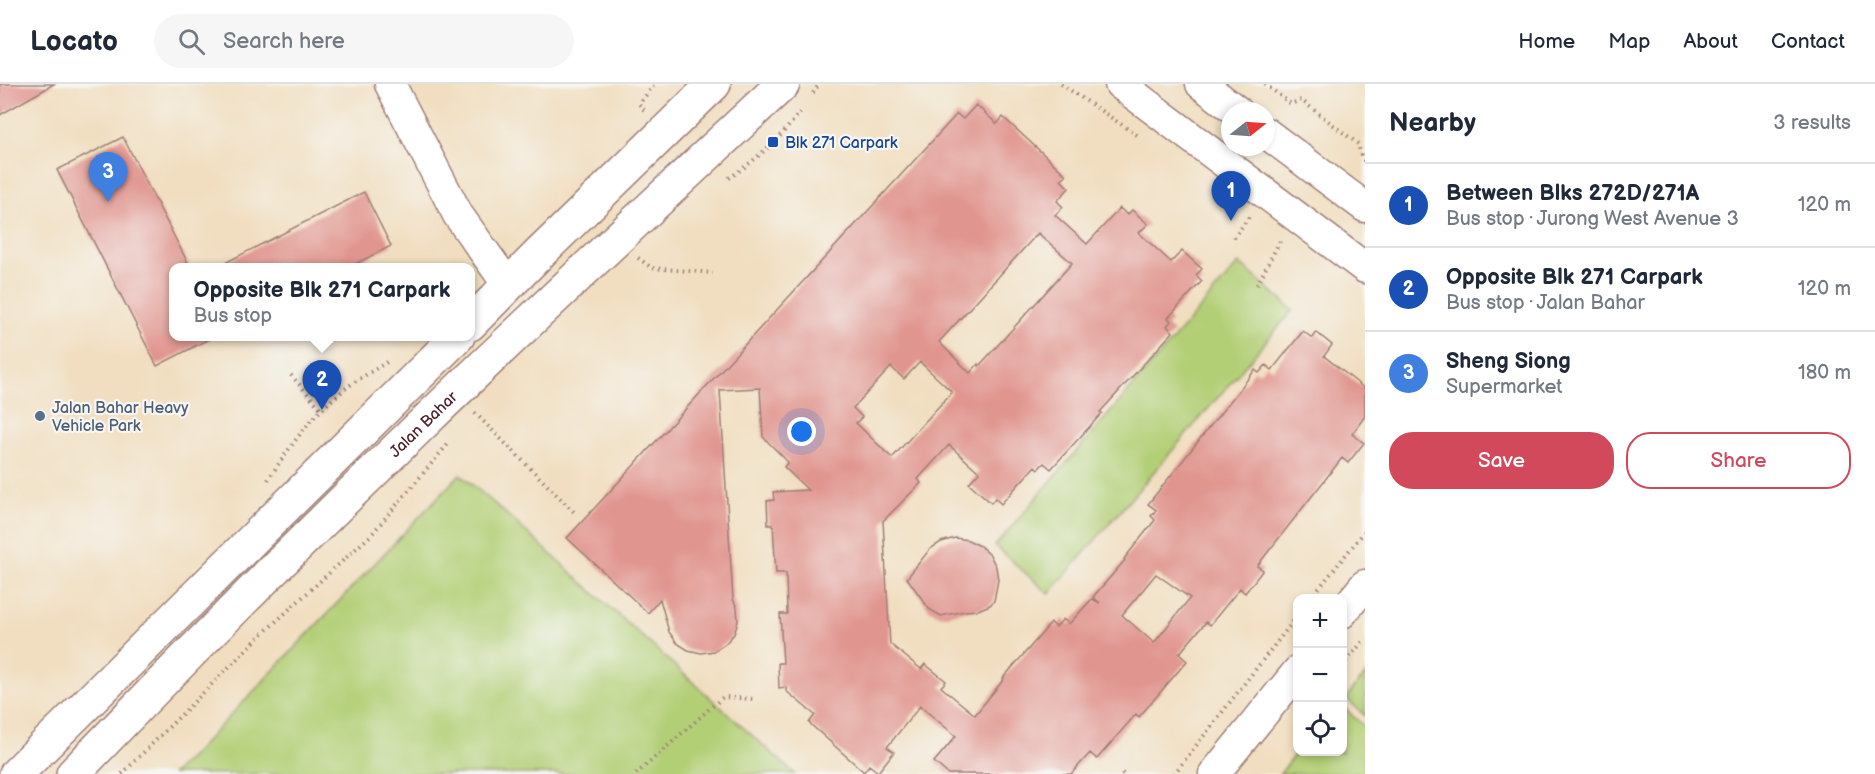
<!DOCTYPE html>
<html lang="en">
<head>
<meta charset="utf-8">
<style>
  body { margin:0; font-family:"Balsamiq Sans",sans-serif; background:#f6f6f7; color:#1f2937 }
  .controls { position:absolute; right:18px; bottom:18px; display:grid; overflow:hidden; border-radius:12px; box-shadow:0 3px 9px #0003 }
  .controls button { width:54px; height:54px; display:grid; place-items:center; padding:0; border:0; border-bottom:2px solid #e0e1e3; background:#fff; color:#1f2937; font:30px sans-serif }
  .compass { position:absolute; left:1221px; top:18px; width:54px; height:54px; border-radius:50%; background:#fff; box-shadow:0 3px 9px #0003; rotate:73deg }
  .you { position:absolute; left:802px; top:348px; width:21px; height:21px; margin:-15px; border:4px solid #fff; border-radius:50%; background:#1a73e8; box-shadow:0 0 0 9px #1a73e833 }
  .badge { display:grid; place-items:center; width:39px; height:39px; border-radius:50%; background:#d1495b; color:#fff; font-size:20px; font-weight:700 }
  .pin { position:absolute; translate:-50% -50px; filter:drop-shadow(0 2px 3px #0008) }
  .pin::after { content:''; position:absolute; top:32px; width:21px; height:18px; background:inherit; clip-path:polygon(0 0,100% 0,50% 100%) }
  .popup { position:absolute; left:169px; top:179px; width:306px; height:78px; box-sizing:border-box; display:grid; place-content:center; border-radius:12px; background:#fff; filter:drop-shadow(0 2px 4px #0005); font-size:20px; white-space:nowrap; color:#747a83 }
  .popup b { font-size:22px; color:#1f2937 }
  .popup::after { content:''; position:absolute; left:50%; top:100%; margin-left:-12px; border:12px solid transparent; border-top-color:#fff }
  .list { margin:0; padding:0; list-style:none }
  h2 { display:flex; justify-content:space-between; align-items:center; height:78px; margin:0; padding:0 24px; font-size:26px }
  h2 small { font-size:20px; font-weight:400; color:#747a83 }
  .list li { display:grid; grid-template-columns:39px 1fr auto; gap:18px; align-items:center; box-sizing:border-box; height:84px; padding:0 24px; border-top:2px solid #e0e1e3 }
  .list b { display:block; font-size:22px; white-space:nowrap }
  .list p { margin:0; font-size:20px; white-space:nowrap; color:#747a83 }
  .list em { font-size:20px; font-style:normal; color:#747a83 }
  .actions { display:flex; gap:12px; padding:18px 24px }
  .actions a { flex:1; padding:14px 0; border:2px solid #d1495b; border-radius:24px; text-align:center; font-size:21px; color:#d1495b }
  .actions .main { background:#d1495b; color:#fff }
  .icon { flex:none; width:33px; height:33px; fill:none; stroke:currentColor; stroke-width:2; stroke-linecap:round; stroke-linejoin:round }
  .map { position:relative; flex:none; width:1365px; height:690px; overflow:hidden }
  header { display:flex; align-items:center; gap:36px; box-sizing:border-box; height:84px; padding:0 30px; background:#fff; border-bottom:2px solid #e0e1e3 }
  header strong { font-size:28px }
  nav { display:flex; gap:33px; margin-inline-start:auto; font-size:21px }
  .search { width:420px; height:54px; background:#f6f6f7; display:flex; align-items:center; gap:15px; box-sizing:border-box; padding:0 21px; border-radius:33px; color:#747a83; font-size:22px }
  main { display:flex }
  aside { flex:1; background:#fff }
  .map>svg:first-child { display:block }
  .green { fill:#b2cf76; stroke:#7e7750; stroke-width:1.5 }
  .building { fill:#e1958f; fill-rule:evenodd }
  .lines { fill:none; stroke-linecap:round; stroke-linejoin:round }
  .minor-casing { stroke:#9e7e76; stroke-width:33 }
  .major-casing { stroke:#9e7e76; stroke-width:36 }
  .path { stroke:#9e7e76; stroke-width:4; stroke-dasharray:1.5 4.5; stroke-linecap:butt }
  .minor { stroke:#fff; stroke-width:30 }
  .major { stroke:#fff; stroke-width:33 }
  .transit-dot { fill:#1a4fb4; stroke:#f6f6f2; stroke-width:2 }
  .service-dot { fill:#5c6f8a; stroke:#f6f6f2; stroke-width:2 }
  .labels { text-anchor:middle; stroke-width:4.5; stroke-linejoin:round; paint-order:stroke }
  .transit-label { font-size:16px; fill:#164399; stroke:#f6f6f2; text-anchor:start }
  .service-label { font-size:16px; fill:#4e5e75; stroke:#f6f6f2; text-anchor:start }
  .street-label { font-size:16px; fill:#4a1f2b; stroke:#f6f6f2 }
</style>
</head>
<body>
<header>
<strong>Locato</strong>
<div class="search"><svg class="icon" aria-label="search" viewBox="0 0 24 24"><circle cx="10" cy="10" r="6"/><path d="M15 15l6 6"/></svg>Search here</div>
<nav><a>Home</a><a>Map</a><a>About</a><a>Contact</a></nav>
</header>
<main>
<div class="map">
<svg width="1365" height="690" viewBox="0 0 1365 690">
  <rect width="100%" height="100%" fill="#f6f6f2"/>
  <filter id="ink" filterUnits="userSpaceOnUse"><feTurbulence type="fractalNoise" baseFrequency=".0167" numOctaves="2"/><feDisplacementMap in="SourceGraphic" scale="12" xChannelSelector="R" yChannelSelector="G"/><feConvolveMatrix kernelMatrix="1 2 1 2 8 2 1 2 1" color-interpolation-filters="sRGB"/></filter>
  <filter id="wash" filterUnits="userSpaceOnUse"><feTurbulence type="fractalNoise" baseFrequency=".008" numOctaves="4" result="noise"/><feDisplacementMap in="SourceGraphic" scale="24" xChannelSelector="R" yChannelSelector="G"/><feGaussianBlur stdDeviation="1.35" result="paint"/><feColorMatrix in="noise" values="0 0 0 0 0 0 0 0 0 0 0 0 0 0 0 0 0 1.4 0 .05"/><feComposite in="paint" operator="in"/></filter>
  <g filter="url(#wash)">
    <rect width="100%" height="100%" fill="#f1dec0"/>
    <g class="green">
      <path d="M 1239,179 L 1293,226 L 1049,510 L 995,462 Z"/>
      <path d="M 460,390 L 504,428 L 795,690 L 172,690 L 191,673 Z"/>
      <path d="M 1365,591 L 1365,632 L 1346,614 Z"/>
      <path d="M 1343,623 L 1365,643 L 1365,690 L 1280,690 L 1297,667 L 1342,668 Z"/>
    </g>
    <g id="blocks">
      <g class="building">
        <path d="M 0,0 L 54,0 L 0,31 Z"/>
        <path d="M 976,21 L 997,40 L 1003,33 L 1066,91 L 1061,96 L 1069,104 L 1057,117 L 1063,123 L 1055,131 L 1087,160 L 1120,124 L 1127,131 L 1132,126 L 1148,140 L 1139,149 L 1171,178 L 1182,167 L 1202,185 L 1196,191 L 1202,197 L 1168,234 L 1171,237 L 1167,242 L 1173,248 L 1100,328 L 1102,329 L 1051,385 L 1044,379 L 1038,385 L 1035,382 L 1001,420 L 995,414 L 991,419 L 969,399 L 979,388 L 949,361 L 918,395 L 921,399 L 883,437 L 890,560 L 921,585 L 925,580 L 946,597 L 941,603 L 975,631 L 1004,595 L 1003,594 L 1051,539 L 1056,543 L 1063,535 L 1069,540 L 1092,515 L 1100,519 L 1093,513 L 1125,476 L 1124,475 L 1155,436 L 1151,432 L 1156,426 L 1148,420 L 1255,286 L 1259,289 L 1266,281 L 1272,286 L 1303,247 L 1312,254 L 1316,248 L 1332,261 L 1324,272 L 1365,305 L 1365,332 L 1352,350 L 1364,359 L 1348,379 L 1342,374 L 1257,482 L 1263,486 L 1245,509 L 1240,504 L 1210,541 L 1206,538 L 1179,570 L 1187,577 L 1139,633 L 1136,630 L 1097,675 L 1090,669 L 1071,690 L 948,690 L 934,678 L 956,652 L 920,622 L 887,663 L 894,668 L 878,688 L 869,681 L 864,688 L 809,639 L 815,631 L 786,607 L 786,603 L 779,604 L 778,579 L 783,579 L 780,530 L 787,530 L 786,489 L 776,489 L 773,441 L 768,441 L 767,417 L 774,416 L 773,408 L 808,406 L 784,383 L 788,378 L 763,353 L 760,304 L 720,306 L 733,515 L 737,524 L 738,537 L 734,550 L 725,560 L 714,567 L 701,569 L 688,566 L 677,559 L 669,548 L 660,515 L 648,529 L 567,454 L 957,30 L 963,35 ZM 1038,149 L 1072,179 L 979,282 L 978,280 L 970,289 L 939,258 ZM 920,278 L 952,308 L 892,374 L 856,339 L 862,333 L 853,324 L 891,283 L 904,295 ZM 1156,490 L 1190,514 L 1154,559 L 1122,531 Z"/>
        <path d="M 123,53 L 190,183 L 174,183 L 174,252 L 215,252 L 157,282 L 57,86 Z"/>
        <path d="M 364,108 L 391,162 L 349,183 L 217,183 Z"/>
        <path d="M 955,454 L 968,456 L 980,462 L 990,471 L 996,483 L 998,496 L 994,517 L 990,521 L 978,526 L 965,527 L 941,532 L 929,525 L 907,494 L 930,465 L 941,458 Z"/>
      </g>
    </g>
  </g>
  <g filter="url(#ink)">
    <use href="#blocks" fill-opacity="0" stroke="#9e7e76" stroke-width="1.5"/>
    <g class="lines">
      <g class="minor-casing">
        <g id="minor">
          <path d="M 390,0 L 458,131 L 508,201"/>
          <path d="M 1120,0 L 1365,184"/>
          <path d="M 1201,0 L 1237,27"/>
          <path d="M 1266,49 L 1365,123"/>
          <path d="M 1342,529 L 1365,501"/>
          <path d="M 1214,690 L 1298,587"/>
        </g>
      </g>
      <g class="major-casing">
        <g id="major">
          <path d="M 470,240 L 539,170 L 714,0"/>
          <path d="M 16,690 L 458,252"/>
          <path id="s1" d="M 73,690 C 301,451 541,225 783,0"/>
        </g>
      </g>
      <g class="path">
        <path d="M 1061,0 L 1137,51"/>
        <path d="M 1265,0 L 1291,20 L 1301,16 L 1358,60 L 1362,75 L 1365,77"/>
        <path d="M 813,9 L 819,0"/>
        <path d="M 644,26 L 639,20 L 655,0"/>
        <path d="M 729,94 C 756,76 781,54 800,28"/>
        <path d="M 1234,154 L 1251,130"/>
        <path d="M 638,174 L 652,184 L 713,189"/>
        <path d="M 1257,201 L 1281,155"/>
        <path d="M 291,291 L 322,326"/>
        <path d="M 475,329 L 574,428"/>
        <path d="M 268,396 C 289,364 310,333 340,309 C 354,297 371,288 387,278"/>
        <path d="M 1311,514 L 1365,447"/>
        <path d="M 1342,582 L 1365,555"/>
        <path d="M 1122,689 L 1123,690"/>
        <path d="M 122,690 L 260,552 L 371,451 L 448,360"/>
        <path d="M 636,690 L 723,613 L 753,615"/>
        <path d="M 1174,690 L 1298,531"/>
      </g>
      <use href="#minor" class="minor"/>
      <use href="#major" class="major"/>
    </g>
  </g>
  <rect class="transit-dot" x="767" y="52" width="12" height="12" rx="3"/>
  <circle class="service-dot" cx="40" cy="332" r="6"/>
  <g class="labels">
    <g class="transit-label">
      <text x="785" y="64">Blk 271 Carpark</text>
    </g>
    <g class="service-label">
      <text x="52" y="329">Jalan Bahar Heavy<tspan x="52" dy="18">Vehicle Park</tspan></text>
    </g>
    <g class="street-label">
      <text dy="6" stroke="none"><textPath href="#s1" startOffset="495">Jalan Bahar</textPath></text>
    </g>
  </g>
</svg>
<div class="controls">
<button>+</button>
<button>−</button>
<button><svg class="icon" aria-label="locate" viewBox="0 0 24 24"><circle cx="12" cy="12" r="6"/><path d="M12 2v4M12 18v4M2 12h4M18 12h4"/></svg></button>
</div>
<svg class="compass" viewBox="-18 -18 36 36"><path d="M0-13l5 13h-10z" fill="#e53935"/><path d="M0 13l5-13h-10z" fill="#747a83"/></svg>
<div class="you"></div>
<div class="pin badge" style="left:1231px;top:137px;background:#1a4fb4">1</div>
<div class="pin badge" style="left:322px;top:326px;background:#1a4fb4">2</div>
<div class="popup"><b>Opposite Blk 271 Carpark</b>Bus stop</div>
<div class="pin badge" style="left:108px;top:118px;background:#3f7fe0">3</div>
</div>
<aside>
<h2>Nearby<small>3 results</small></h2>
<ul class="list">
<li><span class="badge" style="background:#1a4fb4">1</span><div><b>Between Blks 272D/271A</b><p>Bus stop · Jurong West Avenue 3</p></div><em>120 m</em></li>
<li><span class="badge" style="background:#1a4fb4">2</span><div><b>Opposite Blk 271 Carpark</b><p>Bus stop · Jalan Bahar</p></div><em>120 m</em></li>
<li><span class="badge" style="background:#3f7fe0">3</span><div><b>Sheng Siong</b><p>Supermarket</p></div><em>180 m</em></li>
</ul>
<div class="actions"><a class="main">Save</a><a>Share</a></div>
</aside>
</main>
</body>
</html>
